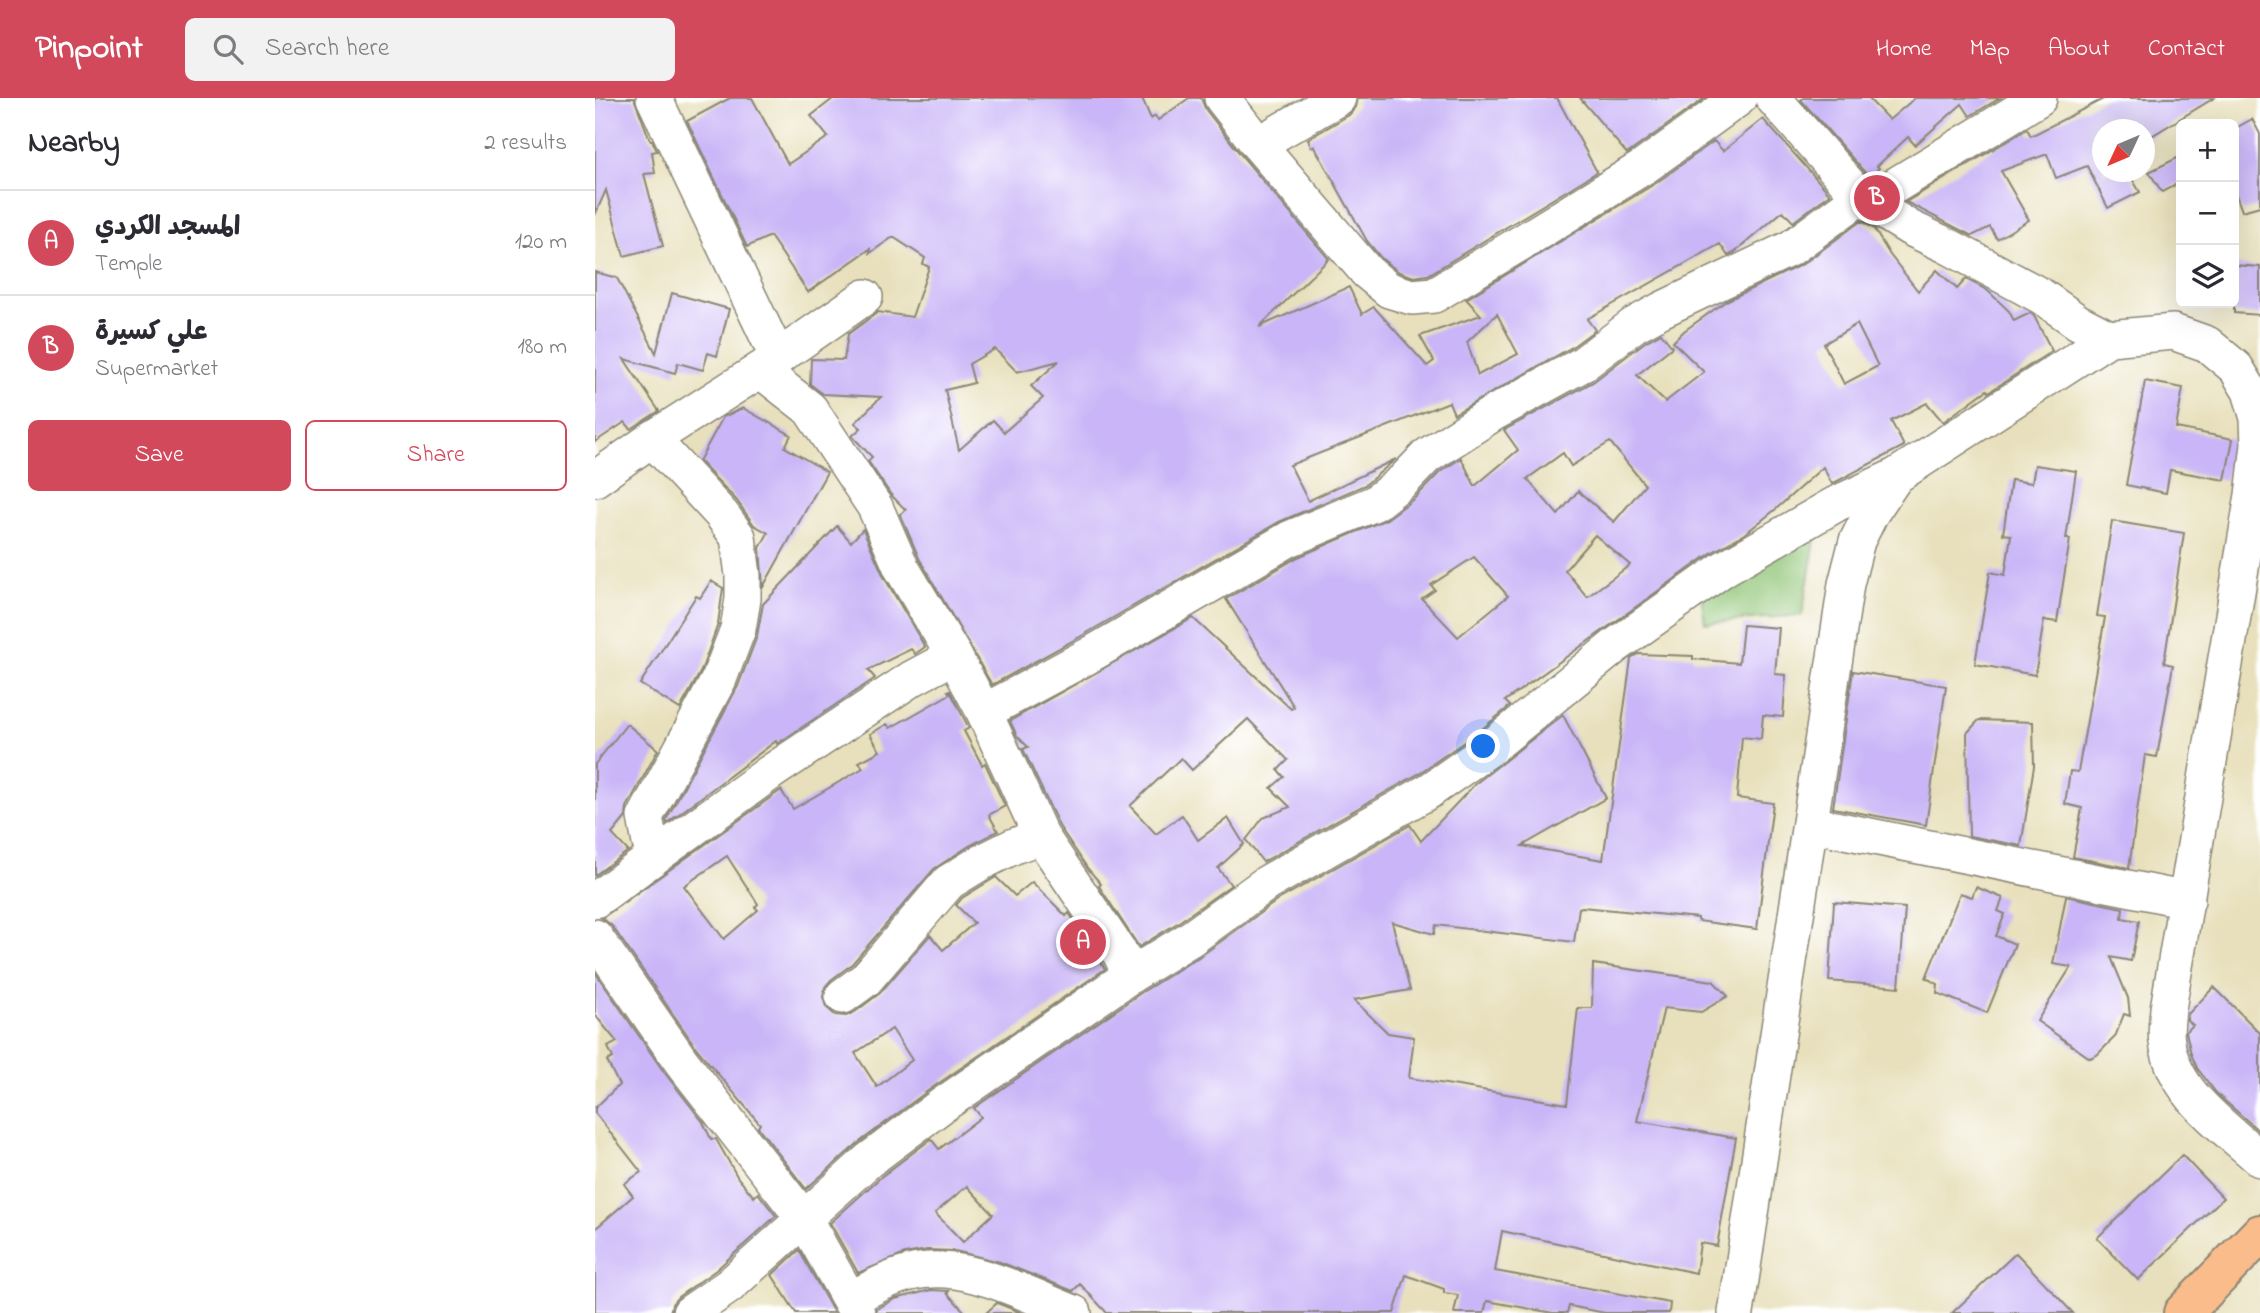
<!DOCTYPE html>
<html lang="en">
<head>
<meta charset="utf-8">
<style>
  body { margin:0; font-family:"Indie Flower","Playpen Sans Arabic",sans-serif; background:#f2f2f3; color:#2b2b33 }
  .controls { position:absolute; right:21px; top:21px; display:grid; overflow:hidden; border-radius:10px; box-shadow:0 7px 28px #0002 }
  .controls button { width:63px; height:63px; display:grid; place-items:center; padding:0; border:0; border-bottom:2px solid #e1e1e2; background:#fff; color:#2b2b33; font:35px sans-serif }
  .compass { position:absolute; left:1497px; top:21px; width:63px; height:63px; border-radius:50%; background:#fff; box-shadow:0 7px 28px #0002; rotate:226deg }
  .you { position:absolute; left:889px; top:649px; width:24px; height:24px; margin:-18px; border:5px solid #fff; border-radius:50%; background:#1a73e8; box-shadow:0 0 0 10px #1a73e833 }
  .badge { display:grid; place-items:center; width:46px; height:46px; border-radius:50%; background:#d1495b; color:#fff; font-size:23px; font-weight:700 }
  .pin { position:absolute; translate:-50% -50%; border:4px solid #fff; box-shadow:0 2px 7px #0006 }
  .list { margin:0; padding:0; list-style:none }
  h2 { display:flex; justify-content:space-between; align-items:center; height:91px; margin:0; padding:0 28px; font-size:30px }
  h2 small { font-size:23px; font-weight:400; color:#7c7c81 }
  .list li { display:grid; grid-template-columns:46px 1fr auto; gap:21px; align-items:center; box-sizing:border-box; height:105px; padding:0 28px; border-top:2px solid #e1e1e2 }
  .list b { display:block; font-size:26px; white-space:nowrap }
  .list p { margin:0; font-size:23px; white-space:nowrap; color:#7c7c81 }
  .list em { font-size:23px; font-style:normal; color:#7c7c81 }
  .actions { display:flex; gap:14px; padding:21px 28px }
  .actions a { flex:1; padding:16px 0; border:2px solid #d1495b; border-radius:10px; text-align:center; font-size:24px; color:#d1495b }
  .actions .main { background:#d1495b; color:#fff }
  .icon { flex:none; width:38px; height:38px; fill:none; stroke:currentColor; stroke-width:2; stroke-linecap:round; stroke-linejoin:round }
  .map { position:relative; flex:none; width:1665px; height:1215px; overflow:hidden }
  header { display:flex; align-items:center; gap:42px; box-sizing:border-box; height:98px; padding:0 35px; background:#d1495b; color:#fff }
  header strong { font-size:33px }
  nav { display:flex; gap:38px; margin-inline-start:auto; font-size:24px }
  .search { width:490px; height:63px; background:#f2f2f3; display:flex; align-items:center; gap:18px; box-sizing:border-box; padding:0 24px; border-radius:10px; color:#7c7c81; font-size:26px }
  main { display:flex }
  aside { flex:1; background:#fff }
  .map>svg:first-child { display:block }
  .green { fill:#90c576; stroke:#5e7850; stroke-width:2 }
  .building { fill:#c9b5f7; fill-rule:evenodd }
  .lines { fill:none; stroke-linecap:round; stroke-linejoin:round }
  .minor-casing { stroke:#8a8674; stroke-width:38 }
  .major-casing { stroke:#8a8674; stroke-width:42 }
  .minor { stroke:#fff; stroke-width:35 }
  .major { stroke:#fabc8b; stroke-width:38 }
</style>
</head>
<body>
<header>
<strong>Pinpoint</strong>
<div class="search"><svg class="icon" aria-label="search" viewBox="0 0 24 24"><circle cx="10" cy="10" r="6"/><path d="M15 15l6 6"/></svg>Search here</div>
<nav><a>Home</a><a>Map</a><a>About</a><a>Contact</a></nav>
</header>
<main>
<aside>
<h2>Nearby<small>2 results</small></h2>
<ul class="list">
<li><span class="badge">A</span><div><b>المسجد الكردي</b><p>Temple</p></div><em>120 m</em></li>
<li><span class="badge">B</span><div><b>علي كسيرة</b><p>Supermarket</p></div><em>180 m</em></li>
</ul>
<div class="actions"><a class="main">Save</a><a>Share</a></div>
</aside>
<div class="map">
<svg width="1665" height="1215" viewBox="0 0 1665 1215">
  <rect width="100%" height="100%" fill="#fff"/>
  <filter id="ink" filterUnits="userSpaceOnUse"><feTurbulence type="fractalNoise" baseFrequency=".0143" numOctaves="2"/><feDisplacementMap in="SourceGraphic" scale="14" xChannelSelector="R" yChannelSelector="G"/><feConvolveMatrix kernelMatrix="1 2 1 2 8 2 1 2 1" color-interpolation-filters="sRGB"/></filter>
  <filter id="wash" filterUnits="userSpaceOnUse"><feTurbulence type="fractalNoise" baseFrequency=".00686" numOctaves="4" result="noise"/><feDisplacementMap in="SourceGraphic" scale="28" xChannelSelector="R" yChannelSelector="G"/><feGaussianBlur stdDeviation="1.57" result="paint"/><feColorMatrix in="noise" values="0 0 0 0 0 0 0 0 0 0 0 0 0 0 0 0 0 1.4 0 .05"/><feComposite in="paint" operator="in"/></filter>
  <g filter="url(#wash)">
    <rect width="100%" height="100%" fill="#e8e0bc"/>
    <path class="green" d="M 1221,437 L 1207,517 L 1110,525 L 1106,497 Z"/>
    <g id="blocks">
      <g class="building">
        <path d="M 0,0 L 39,0 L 55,42 L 57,42 L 62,53 L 57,54 L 60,75 L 49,76 L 68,148 L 29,158 L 11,92 L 0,117 Z"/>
        <path d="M 135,0 L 157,0 L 193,66 L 233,39 L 216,18 L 239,0 L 547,0 L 556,21 L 560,18 L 563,22 L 594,0 L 606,0 L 611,12 L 647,58 L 734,161 L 664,229 L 754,189 L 767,216 L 779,209 L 832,268 L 839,263 L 825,238 L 886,217 L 871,201 L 1061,85 L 1119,43 L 1128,53 L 1168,21 L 1235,96 L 1198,124 L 1188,113 L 1139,155 L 1133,158 L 1125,146 L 992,221 L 1000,232 L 977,249 L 859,316 L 854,304 L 695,367 L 713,403 L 801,361 L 770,387 L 684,424 L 483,540 L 397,587 L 324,460 L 305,416 L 311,412 L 296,397 L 273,363 L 277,359 L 257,338 L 266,330 L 260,325 L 286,299 L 228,296 L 215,286 L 216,261 L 249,262 L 253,236 L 283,214 L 317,219 L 334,169 L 328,166 L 330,160 L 298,139 L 275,155 L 275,151 L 213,194 L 175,138 L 152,149 L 92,23 ZM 902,216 L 923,256 L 883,277 L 872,244 ZM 400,251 L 422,274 L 464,263 L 436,288 L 448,300 L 409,334 L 398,322 L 364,352 L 350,292 L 379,285 L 374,266 Z"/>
        <path d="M 763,0 L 962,0 L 1002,74 L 833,177 L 819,179 L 804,174 L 786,160 L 772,143 L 719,48 L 716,49 L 713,41 L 754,17 L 761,9 Z"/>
        <path d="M 985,0 L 1110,0 L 1032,56 Z"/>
        <path d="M 1208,0 L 1273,0 L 1294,22 L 1320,0 L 1405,0 L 1375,18 L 1367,6 L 1320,47 L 1313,39 L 1282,68 L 1284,70 L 1274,79 L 1206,2 Z"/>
        <path d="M 1510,0 L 1619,0 L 1550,42 L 1550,32 L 1508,32 L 1508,74 L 1533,74 L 1545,94 L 1513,110 L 1492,68 L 1461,80 L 1452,56 L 1406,73 L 1434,122 L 1402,141 L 1395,129 L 1377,138 L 1311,104 L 1432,31 L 1436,38 Z"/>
        <path d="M 1657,21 L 1665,36 L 1665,108 L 1647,113 L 1639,91 L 1639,31 Z"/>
        <path d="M 1586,58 L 1586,84 L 1567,94 L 1554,74 Z"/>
        <path d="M 1266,123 L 1279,131 L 1295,157 L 1323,193 L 1342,172 L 1362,191 L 1371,181 L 1392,192 L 1414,213 L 1419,223 L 1435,215 L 1439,218 L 1457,253 L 1394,294 L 1392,292 L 1348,324 L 1332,305 L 1296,323 L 1309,348 L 1237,386 L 1228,369 L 1181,411 L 1151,435 L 1116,455 L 910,603 L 915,608 L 882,635 L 823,676 L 668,764 L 651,742 L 668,720 L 695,709 L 676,690 L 689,679 L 683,672 L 693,662 L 653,621 L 597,672 L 586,660 L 535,708 L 561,736 L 587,717 L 603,742 L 633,720 L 649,746 L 623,770 L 636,787 L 584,824 L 544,849 L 504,788 L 506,786 L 493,771 L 464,728 L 428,651 L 433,649 L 422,638 L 415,623 L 598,520 L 696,611 L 699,609 L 631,501 L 703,459 L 792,421 L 821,399 L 845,374 L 866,360 L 880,388 L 923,352 L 909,332 L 998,284 L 1050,244 L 1066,235 L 1077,249 L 1042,277 L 1070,304 L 1109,274 L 1078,244 L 1089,233 L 1131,203 L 1208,166 ZM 1262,226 L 1283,268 L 1249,286 L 1229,246 ZM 1015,344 L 1050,387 L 1019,424 L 983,393 L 963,417 L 932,381 L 968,355 L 976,368 ZM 1000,437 L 1035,467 L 992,499 L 970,472 ZM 879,459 L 913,498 L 863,539 L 827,501 L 840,492 L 836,487 Z"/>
        <path d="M 1639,167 L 1665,169 L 1665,217 L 1639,215 Z"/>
        <path d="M 0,174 L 22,180 L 61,255 L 77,195 L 134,211 L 122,258 L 113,255 L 108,272 L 83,265 L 80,275 L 29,261 L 64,313 L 36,331 L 30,324 L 0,344 Z"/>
        <path d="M 1550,283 L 1588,290 L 1581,330 L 1638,341 L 1630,382 L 1575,372 L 1571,395 L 1531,387 Z"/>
        <path d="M 148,310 L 196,337 L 190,349 L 232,374 L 168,489 L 165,450 L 173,435 L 159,427 L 142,403 L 104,363 L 128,319 Z"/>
        <path d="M 1440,367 L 1481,373 L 1471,441 L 1475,441 L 1462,524 L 1449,522 L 1440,577 L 1380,566 L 1395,474 L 1410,477 L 1416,437 L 1408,436 L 1416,382 L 1437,385 Z"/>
        <path d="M 1517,423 L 1589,435 L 1569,565 L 1578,567 L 1562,659 L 1550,657 L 1534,770 L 1478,759 L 1487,710 L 1470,706 L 1475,673 L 1483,674 L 1510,519 L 1502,518 Z"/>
        <path d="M 242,428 L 256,444 L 268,431 L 289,479 L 330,549 L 320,556 L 316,551 L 273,572 L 280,580 L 276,583 L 182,646 L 181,643 L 72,725 L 71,722 L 143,588 L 162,538 L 168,506 Z"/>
        <path d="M 116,483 L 128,490 L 123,526 L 106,573 L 85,611 L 45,586 L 101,498 L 105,500 Z"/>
        <path d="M 1148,527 L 1184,530 L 1180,576 L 1191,577 L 1188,619 L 1168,617 L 1166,641 L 1147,639 L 1142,700 L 1178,705 L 1162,831 L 1103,823 L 1103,820 L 987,809 L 984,810 L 979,844 L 841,827 L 839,836 L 797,824 L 815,892 L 759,902 L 793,935 L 819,939 L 814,980 L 972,1006 L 983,910 L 997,910 L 998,866 L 1118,883 L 1133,898 L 1106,914 L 1069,910 L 1042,1023 L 1141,1040 L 1122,1148 L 1105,1145 L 1101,1175 L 907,1133 L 900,1173 L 1075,1205 L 1074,1215 L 1010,1215 L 974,1208 L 972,1215 L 958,1215 L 892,1203 L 889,1215 L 859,1215 L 863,1197 L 849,1195 L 849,1191 L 811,1177 L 799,1215 L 512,1215 L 485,1186 L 478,1193 L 405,1164 L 360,1153 L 332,1152 L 310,1156 L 263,1175 L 235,1125 L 287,1078 L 336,1041 L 344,1051 L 386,1019 L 379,1010 L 547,894 L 607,857 L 683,802 L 815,727 L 826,743 L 880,686 L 968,617 L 1011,700 L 927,748 L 1008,762 L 1036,561 L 1043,556 L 1098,558 L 1098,561 L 1144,565 ZM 372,1088 L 398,1116 L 368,1144 L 340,1115 Z"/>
        <path d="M 1258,573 L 1351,588 L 1331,727 L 1238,710 Z"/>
        <path d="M 353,593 L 355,593 L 374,630 L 369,633 L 387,667 L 390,665 L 410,708 L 394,717 L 403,733 L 374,748 L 339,771 L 256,867 L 236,882 L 230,889 L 228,899 L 231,909 L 240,917 L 251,918 L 260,914 L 285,895 L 335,837 L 348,852 L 379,825 L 361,807 L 367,800 L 401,779 L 420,798 L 437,784 L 471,818 L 474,815 L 510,871 L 334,992 L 262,1046 L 211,1091 L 163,1029 L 165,1026 L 102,951 L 17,828 L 7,820 L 186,692 L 198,711 L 268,670 L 264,664 L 285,653 L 275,636 L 292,626 L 295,630 L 355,596 ZM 132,758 L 163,806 L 160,809 L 163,812 L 129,841 L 89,788 ZM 297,931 L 317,962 L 282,989 L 260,955 Z"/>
        <path d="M 1384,622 L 1438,624 L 1439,668 L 1426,748 L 1374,738 L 1372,635 Z"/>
        <path d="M 32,626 L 63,652 L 32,709 L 31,719 L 17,736 L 33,753 L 0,777 L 0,666 Z"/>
        <path d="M 1381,789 L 1408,800 L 1403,813 L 1410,816 L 1401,838 L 1420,846 L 1392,915 L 1342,895 L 1343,886 L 1331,880 L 1365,795 L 1377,799 Z"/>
        <path d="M 1471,798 L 1528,810 L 1527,820 L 1544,823 L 1536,863 L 1516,859 L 1533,900 L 1535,918 L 1529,916 L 1520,939 L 1502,957 L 1495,960 L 1442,923 L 1476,869 L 1458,866 Z"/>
        <path d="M 1239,804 L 1310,810 L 1304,889 L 1234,883 Z"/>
        <path d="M 0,874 L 69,974 L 108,1024 L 116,1041 L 121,1041 L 143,1080 L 159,1099 L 163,1095 L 181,1118 L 121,1172 L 83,1199 L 77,1206 L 75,1215 L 0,1215 L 0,1131 L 38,1098 L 29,1086 L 46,1074 L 0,1015 L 0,1010 L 24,987 L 12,963 L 18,960 L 13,949 L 22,944 L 0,917 Z"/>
        <path d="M 1619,889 L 1665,935 L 1665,1034 L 1622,996 L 1602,970 L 1596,956 L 1591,934 L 1598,927 L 1592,922 L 1593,916 Z"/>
        <path d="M 1587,1057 L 1628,1100 L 1543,1182 L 1502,1140 Z"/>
        <path d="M 204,1152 L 239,1215 L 201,1215 L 177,1177 Z"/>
        <path d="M 1421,1155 L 1478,1215 L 1357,1215 Z"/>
        <path d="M 336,1192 L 354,1193 L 352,1195 L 371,1215 L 282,1215 L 281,1211 L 300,1201 Z"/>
        <path d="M 402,1205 L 427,1215 L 391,1215 Z"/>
      </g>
    </g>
  </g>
  <g filter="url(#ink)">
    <use href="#blocks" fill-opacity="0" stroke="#8a8674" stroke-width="2"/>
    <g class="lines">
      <g class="minor-casing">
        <g id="minor">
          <path d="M 59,0 L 183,260"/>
          <path d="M 627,0 L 663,46 L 772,174 L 794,192 L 817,199 L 839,197 L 929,143 L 1050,68 L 1144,0"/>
          <path d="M 1178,0 L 1265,99 L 1315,130 L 1353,148 L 1446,198 L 1483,224 L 1514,240"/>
          <path d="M 663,46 L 743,0"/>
          <path d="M 1273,104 L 1444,0"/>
          <path d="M 165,272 L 215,311 L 280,409 L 306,469 L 359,558"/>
          <path d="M 57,341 L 127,417 L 143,439 L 148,477 L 148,501 L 143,531 L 124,581 L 50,719 L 55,745 L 62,756"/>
          <path d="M 0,381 L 57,341 L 165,272 L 270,199"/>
          <path d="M 389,614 L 493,558 L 694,441 L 780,405 L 808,383 L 832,358 L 897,316 L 988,266 L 1039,227 L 1066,212 L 1196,150 L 1265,99"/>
          <path d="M 1215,726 L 1592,802"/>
          <path d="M 0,802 L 176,674 L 316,581 L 359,558 L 389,614 L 446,738 L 523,852 L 536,877"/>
          <path d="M 0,839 L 86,963 L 210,1122 L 262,1215"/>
          <path d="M 248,898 L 270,882 L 354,784 L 385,765 L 419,748 L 446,738"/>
          <path d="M 256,1201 C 275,1191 294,1180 315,1175 C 368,1161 430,1196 479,1215"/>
          <path d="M 95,1215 L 134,1188 L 274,1062 L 346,1008 L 536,877 L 595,841 L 672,785 L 834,693 L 894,651 L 1020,548 L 1128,471 L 1241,406 L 1299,379"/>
          <path d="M 1141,1215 L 1251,486 L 1262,443 L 1276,415 L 1301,378 L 1514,240 L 1578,234 L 1612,246 L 1641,270 L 1655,293 L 1663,320 L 1664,347 L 1658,397 L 1573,911 C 1572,922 1570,934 1572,944 C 1579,996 1629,1028 1665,1061"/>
        </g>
      </g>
      <g class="major-casing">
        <path id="major" d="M 1588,1215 L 1665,1136"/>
      </g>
      <use href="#minor" class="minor"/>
      <use href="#major" class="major"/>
    </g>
  </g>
</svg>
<div class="controls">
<button>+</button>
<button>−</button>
<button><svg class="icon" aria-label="layers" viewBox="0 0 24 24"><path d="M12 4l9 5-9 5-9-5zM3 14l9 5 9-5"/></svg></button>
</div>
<svg class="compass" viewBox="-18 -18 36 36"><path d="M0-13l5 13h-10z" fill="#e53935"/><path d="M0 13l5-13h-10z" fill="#7c7c81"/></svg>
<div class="you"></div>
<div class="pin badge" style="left:488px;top:844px">A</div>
<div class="pin badge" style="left:1282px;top:100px">B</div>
</div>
</main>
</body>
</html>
